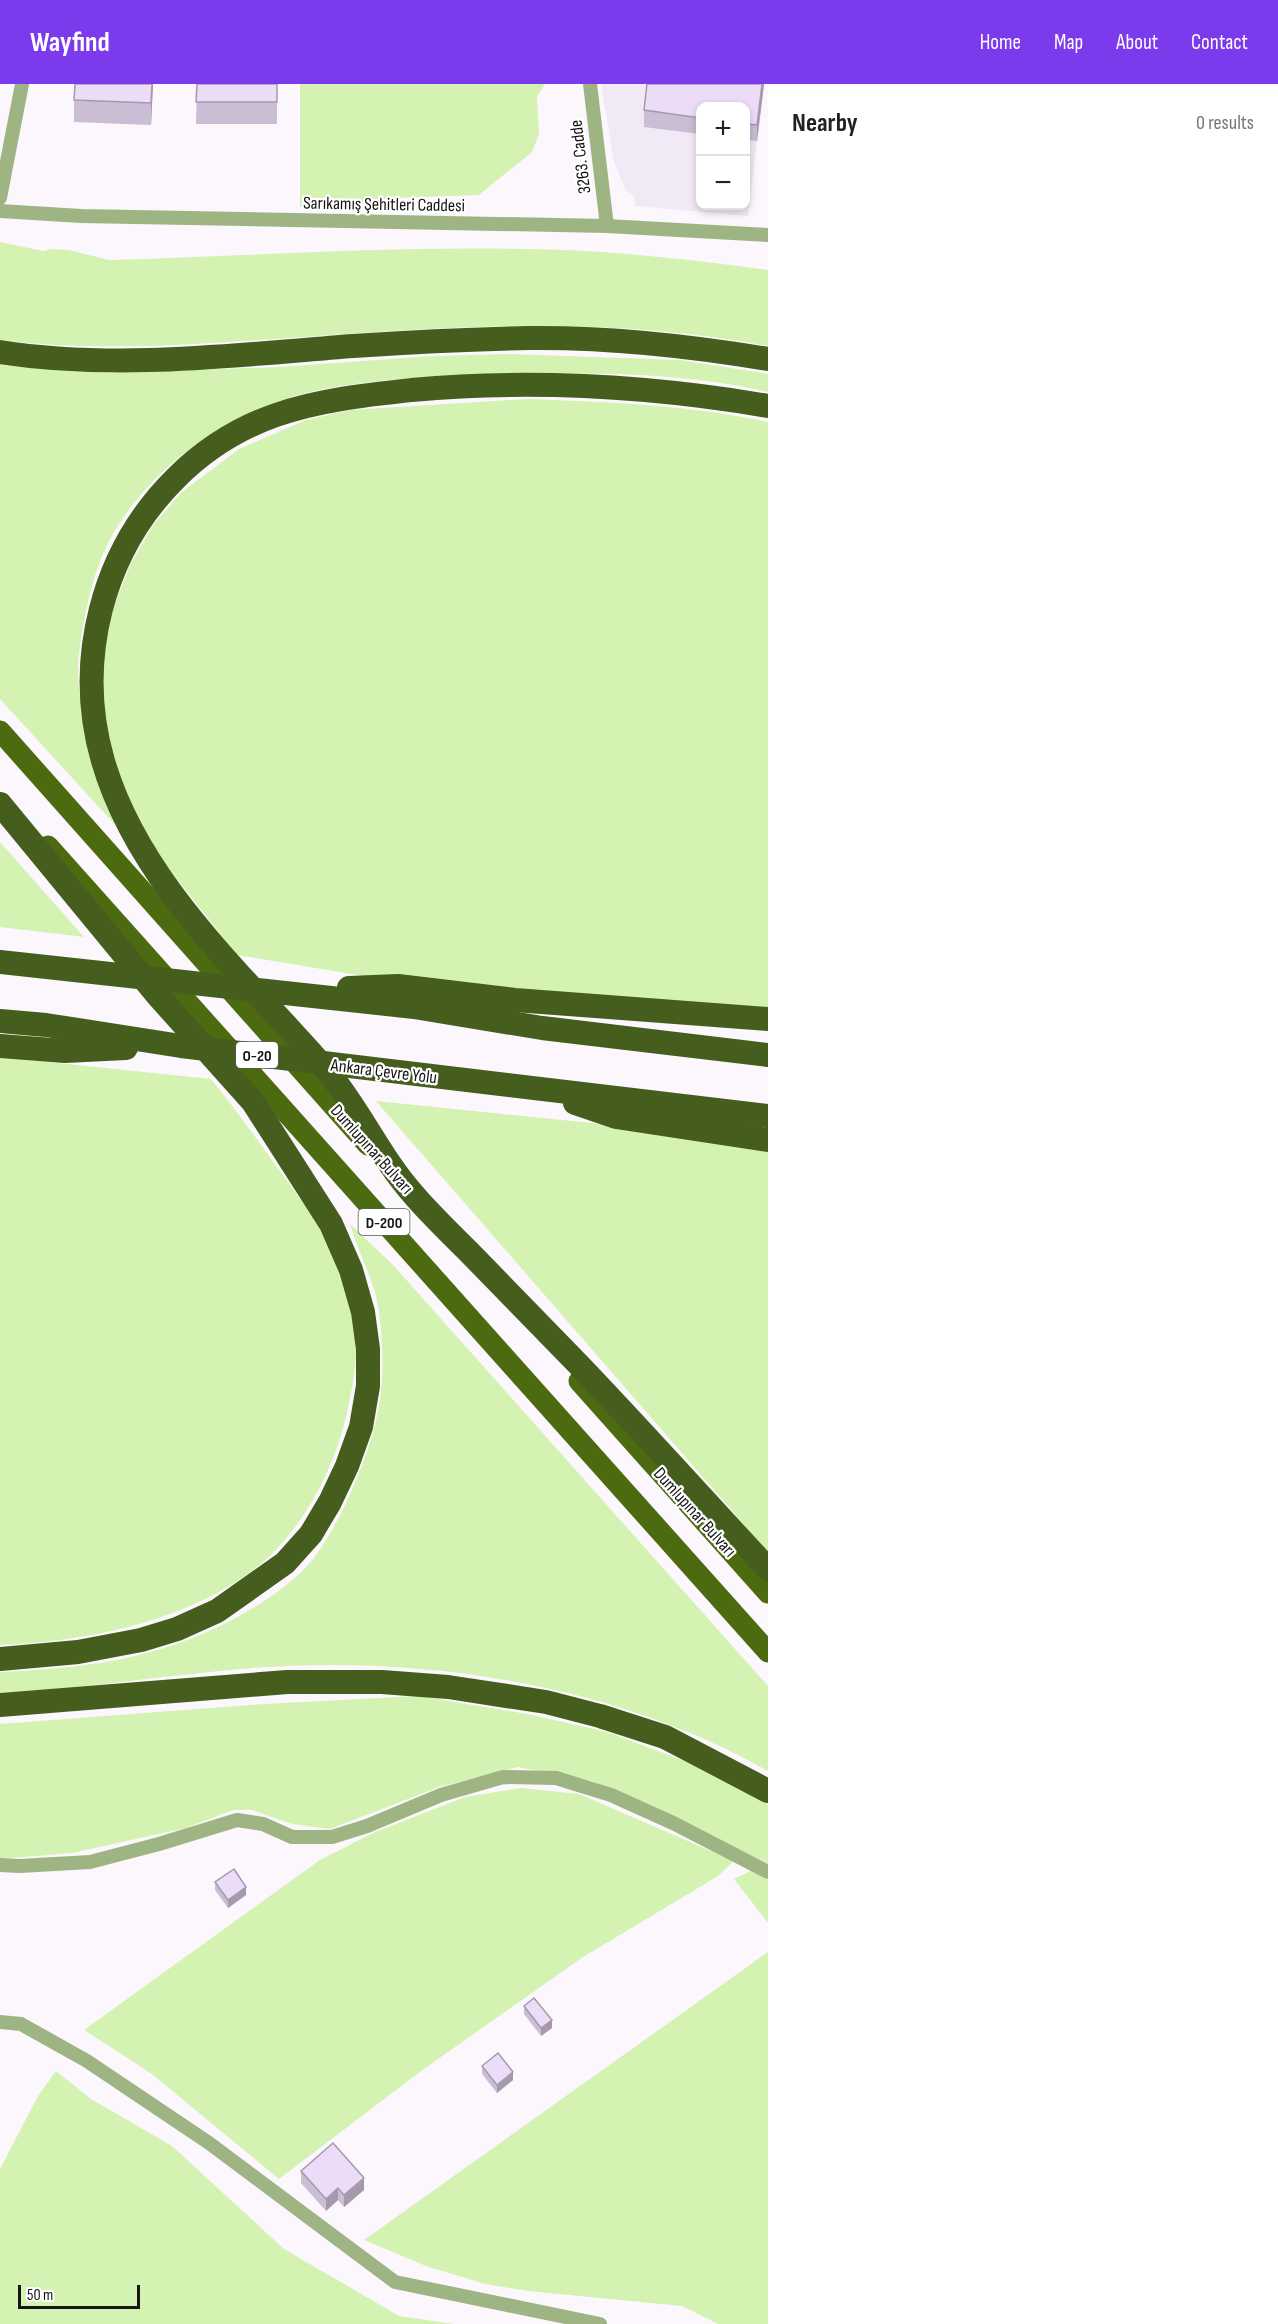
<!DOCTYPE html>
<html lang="en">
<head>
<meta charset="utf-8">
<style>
  body { margin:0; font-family:"Sofia Sans Condensed",sans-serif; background:#f6f6f6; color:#222 }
  .controls { position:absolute; right:18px; top:18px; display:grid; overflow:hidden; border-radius:12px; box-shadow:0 3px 9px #0003 }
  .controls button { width:54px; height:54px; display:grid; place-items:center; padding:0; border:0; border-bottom:2px solid #e0e0e0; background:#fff; color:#222; font:30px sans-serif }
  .scale { position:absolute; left:18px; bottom:15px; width:122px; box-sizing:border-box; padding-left:6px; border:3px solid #151416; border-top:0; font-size:16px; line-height:21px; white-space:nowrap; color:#151416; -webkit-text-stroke:4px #fff; paint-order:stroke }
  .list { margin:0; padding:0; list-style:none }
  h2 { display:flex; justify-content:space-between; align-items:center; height:78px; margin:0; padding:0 24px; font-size:26px }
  h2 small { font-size:20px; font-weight:400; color:#767676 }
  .map { position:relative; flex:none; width:768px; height:2240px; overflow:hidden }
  header { display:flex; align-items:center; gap:36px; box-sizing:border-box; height:84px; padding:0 30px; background:#7c3aed; color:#fff }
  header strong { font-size:28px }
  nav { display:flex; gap:33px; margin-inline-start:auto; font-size:21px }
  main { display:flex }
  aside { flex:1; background:#fff }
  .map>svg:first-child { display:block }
  .built { fill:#f1eaf6; fill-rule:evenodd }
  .green { fill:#d4f2b1 }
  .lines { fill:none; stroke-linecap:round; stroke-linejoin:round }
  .minor { stroke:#9eb483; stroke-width:14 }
  .trunk { stroke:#4c6b10; stroke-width:21 }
  .motorway { stroke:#455e1d; stroke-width:24 }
  .wall { fill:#cbbdd4 }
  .shaded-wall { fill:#a59aad }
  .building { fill:#ecdcf7; stroke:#a59aad; stroke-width:1.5 }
  .labels { text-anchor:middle; stroke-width:4.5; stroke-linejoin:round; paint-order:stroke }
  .shield { fill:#fff; stroke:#5b5a5c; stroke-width:1.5 }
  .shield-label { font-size:16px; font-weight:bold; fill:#151416 }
  .street-label { font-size:18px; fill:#151416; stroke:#fff }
</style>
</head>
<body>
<header>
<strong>Wayfind</strong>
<nav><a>Home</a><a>Map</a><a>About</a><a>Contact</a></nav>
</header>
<main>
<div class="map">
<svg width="768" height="2240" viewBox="0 0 768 2240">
  <rect width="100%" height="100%" fill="#fbf7fd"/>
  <path class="built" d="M 601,0 L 764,0 L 748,132 L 635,122 L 634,112 L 625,105 L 614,78 ZM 700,22 L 746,22 L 746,122 L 700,122 Z"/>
  <g class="green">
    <path d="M 300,0 L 545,0 L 537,13 L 539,50 L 532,68 L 479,111 L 393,114 L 356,122 L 300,123 Z"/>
    <path d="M 0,158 L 43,167 L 51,165 L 69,166 L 109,176 C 249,172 389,162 528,165 C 608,166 688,175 768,186 L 768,262 C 617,233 469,241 317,252 C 211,259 106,269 0,256 Z"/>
    <path d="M 509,270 L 680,276 L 768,290 L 768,308 C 682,288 592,288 504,291 C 438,292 370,294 306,309 C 225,329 147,385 108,459 C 96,483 89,511 84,537 C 81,554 78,570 78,588 C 80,643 100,693 119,745 L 0,615 L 0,281 L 110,289 L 279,283 L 432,272 Z"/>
    <path d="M 528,315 C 609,318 689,321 768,338 L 768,926 L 382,895 L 237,871 L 144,753 L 115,679 L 106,643 L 103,606 L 104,569 L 114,522 L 131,479 L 154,440 L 182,408 L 239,365 L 306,336 L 351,326 Z"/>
    <path d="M 0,758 L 84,853 L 0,843 Z"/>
    <path d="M 0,973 L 211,995 C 242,1034 271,1074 300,1115 C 310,1129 324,1144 331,1160 C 345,1192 356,1231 356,1266 C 356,1287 351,1308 347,1329 C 333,1389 299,1455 246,1491 C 179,1539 81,1558 0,1561 Z"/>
    <path d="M 376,1017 L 592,1039 L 768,1065 L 768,1468 Z"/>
    <path d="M 350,1140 L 393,1181 L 768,1602 L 768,1687 C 612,1599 417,1569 240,1585 C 160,1592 80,1605 0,1609 L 0,1588 C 93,1584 172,1573 253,1524 C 278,1509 305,1489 321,1464 C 335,1443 347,1419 356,1396 C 382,1334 387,1294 379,1227 C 375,1197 358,1169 350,1140 Z"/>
    <path d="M 419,1612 L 527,1630 L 607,1648 L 701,1683 L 768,1721 L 768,1779 L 592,1697 L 518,1683 L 439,1703 L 330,1745 L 292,1740 L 252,1726 L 233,1726 L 186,1744 L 72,1769 L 0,1775 L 0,1640 L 264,1620 Z"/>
    <path d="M 521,1704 L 579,1710 L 734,1777 L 718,1792 L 583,1873 L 421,1987 L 279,2095 L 152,1990 L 84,1946 L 320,1776 L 373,1749 L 465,1713 Z"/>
    <path d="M 753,1786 L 768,1796 L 768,1839 L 734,1795 Z"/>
    <path d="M 768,1868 L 768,2240 L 718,2240 L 682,2222 L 528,2207 L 485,2200 L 426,2182 L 364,2156 Z"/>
    <path d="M 56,1987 L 91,2015 L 172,2062 L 284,2165 L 399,2232 L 454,2240 L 0,2240 L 0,2085 L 38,2012 Z"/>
  </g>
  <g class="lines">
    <g class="minor">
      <path d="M 590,0 L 607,142"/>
      <path d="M 0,114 L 22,0"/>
      <path d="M 0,127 L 81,132 L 607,142 L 768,151"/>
      <path d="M 0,1781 L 20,1782 L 90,1778 L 159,1760 L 237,1736 L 263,1740 L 292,1753 L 332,1753 L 367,1742 L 441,1711 L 503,1693 L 556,1694 L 611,1711 L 673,1739 L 768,1788"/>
      <path d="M 0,1938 L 21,1940 L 87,1977 L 209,2059 L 395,2198 L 600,2240"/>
    </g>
    <g class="trunk">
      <path d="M 0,647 L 368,1061"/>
      <path d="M 48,762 L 768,1568"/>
      <path d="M 579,1297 L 768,1509"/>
    </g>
    <g class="motorway">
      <path d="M 0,268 C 117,286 235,271 353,262 C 411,258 470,255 529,254 C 609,253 690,262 768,275"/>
      <path d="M 768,322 C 650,302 532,295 412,306 C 366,311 319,316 276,331 C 239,344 204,366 176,394 C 102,467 74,577 103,677 C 139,801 246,893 328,988 C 360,1026 380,1073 413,1110 C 430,1130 450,1149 468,1167 C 505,1205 542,1243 579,1281 C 643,1348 705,1417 768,1485"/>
      <path d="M 0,720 L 159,913 L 253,1018 L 331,1140 L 351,1186 L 363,1228 L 368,1265 L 368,1302 L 361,1343 L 347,1382 L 330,1418 L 311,1450 L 285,1479 L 217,1527 L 177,1545 L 141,1556 L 78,1568 L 0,1575"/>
      <path d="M 0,878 L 414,923 L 542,944 L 768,971"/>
      <path d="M 349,904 L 398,902 L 515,916 L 768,935"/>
      <path d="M 0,937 L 46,941 L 181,962 L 768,1032"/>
      <path d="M 0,962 L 65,967 L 126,964"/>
      <path d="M 575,1019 L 616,1033 L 768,1056"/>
      <path d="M 0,1621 L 287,1598 L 382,1598 L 448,1603 L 546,1618 L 600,1632 L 665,1653 L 768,1707"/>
    </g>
  </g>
  <g class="wall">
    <path d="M 153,0 L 151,41 L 74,38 L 74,16 Z"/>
    <path d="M 197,0 L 277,0 L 277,40 L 196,40 Z"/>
    <path d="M 647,0 L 764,0 L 757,57 L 746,56 L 746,22 L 700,22 L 700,50 L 644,43 L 644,26 Z"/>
    <path d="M 215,1798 L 246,1811 L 228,1824 L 215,1806 Z"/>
    <path d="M 524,1922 L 552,1944 L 541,1952 L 524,1930 Z"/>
    <path d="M 482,1982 L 513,1996 L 497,2009 L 482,1990 Z"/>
    <path d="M 301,2087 L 364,2106 L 344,2123 L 338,2116 L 326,2127 L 301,2099 Z"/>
  </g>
  <g class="shaded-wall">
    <path d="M 152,0 L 153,0 L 151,41 L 151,19 Z"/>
    <path d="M 762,0 L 764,0 L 757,57 L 757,41 Z"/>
    <path d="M 246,1803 L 246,1811 L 228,1824 L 228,1816 Z"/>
    <path d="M 552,1936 L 552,1944 L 541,1952 L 541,1944 Z"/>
    <path d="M 513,1988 L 513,1996 L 497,2009 L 497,2001 Z"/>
    <path d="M 364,2094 L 364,2106 L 344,2123 L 344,2111 Z"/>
    <path d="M 338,2104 L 338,2116 L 326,2127 L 326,2115 Z"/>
  </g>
  <g class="building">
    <path d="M 75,0 L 152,0 L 151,19 L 74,16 Z"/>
    <path d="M 197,0 L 277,0 L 277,18 L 196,18 Z"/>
    <path d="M 647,0 L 762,0 L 757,41 L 746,40 L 746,22 L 700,22 L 700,34 L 644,26 Z"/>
    <path d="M 234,1785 L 246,1803 L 228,1816 L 215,1798 Z"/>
    <path d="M 534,1914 L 552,1936 L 541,1944 L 524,1922 Z"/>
    <path d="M 498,1969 L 513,1988 L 497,2001 L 482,1982 Z"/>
    <path d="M 333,2059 L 364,2094 L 344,2111 L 338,2104 L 326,2115 L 301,2087 Z"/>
  </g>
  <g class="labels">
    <g class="shield">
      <rect x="236" y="958" width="42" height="26" rx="4.5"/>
      <rect x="358.5" y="1125" width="51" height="26" rx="4.5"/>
    </g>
    <g class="shield-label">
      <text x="257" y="977">O-20</text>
      <text x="384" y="1144">D-200</text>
    </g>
    <g class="street-label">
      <text transform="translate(580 73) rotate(-97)" y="6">3263. Cadde</text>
      <text transform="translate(384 120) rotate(1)" y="6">Sarıkamış Şehitleri Caddesi</text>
      <text transform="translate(384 987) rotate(7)" y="6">Ankara Çevre Yolu</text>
      <text transform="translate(372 1065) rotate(48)" y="6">Dumlupınar Bulvarı</text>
      <text transform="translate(695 1428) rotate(48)" y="6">Dumlupınar Bulvarı</text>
    </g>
  </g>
</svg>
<div class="controls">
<button>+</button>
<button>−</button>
</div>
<div class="scale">50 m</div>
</div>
<aside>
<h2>Nearby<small>0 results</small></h2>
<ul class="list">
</ul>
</aside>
</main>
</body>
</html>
